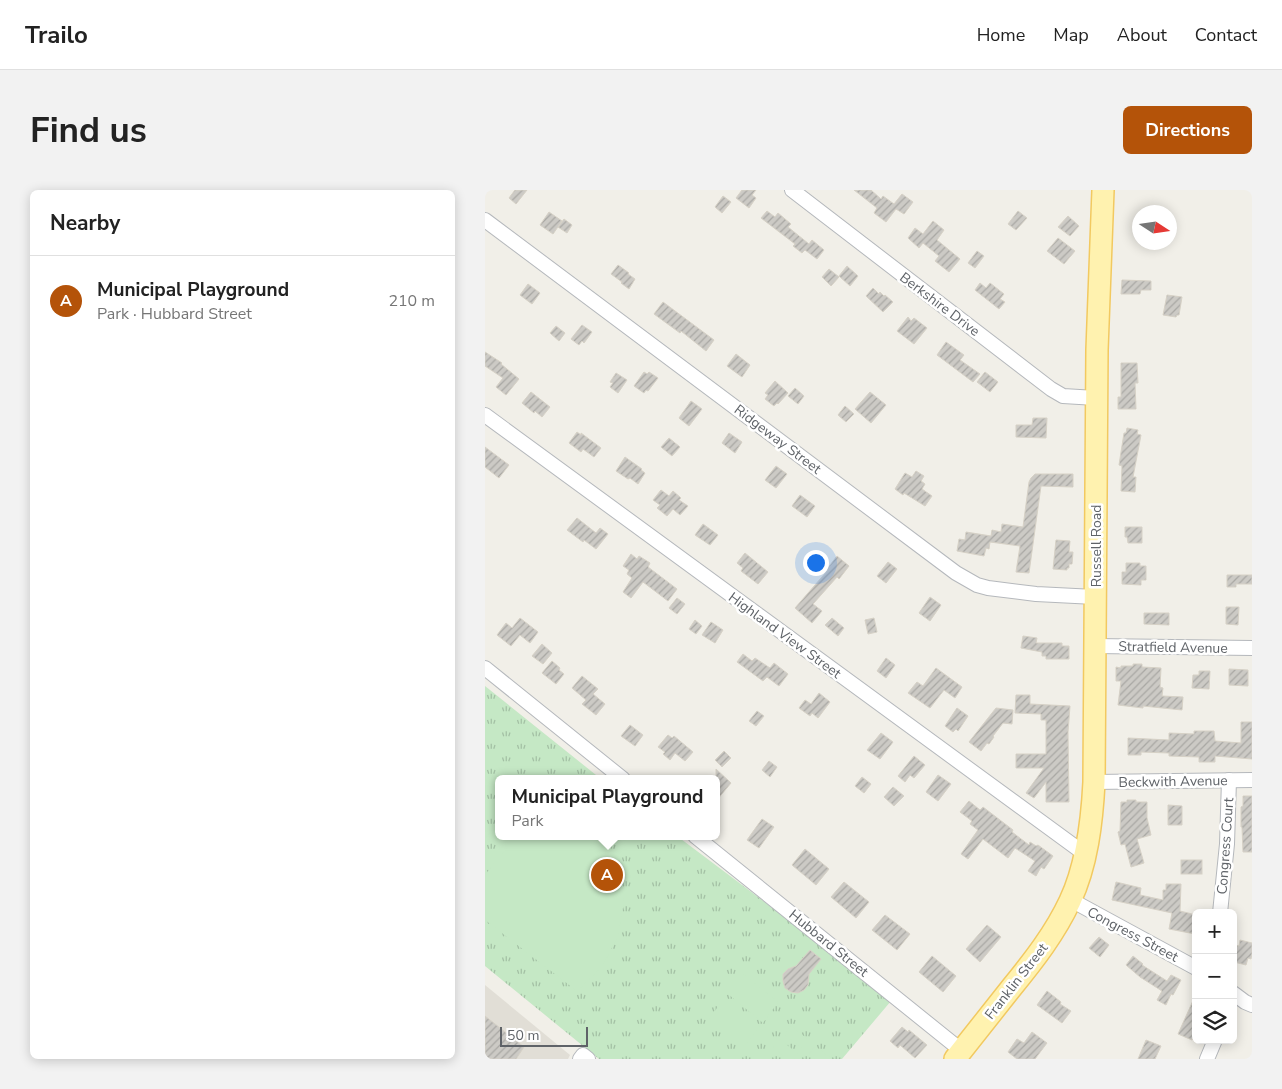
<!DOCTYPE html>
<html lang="en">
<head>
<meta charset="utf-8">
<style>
  body { margin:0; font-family:"Nunito Sans",sans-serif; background:#f2f2f2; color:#222 }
  .controls { position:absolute; right:15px; bottom:15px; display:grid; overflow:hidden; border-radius:8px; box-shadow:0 2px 12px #0003 }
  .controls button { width:45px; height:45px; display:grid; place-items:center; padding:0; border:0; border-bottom:1px solid #e0e0e0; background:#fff; color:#222; font:25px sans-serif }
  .compass { position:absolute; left:647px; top:15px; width:45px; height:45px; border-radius:50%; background:#fff; box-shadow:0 2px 12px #0003; rotate:102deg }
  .scale { position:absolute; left:15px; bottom:12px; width:88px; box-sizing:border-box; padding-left:5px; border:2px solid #5f6368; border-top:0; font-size:14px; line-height:18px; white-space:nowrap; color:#5f6368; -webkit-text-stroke:4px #fff; paint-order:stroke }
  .you { position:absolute; left:330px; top:372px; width:18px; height:18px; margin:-12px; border:4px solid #fff; border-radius:50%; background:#1a73e8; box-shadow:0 0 0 8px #1a73e833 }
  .badge { display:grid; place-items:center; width:32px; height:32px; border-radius:50%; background:#b45309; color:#fff; font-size:16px; font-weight:700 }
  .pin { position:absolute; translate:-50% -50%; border:2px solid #fff; box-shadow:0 1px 5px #0006 }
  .popup { position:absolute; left:10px; top:585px; width:225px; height:65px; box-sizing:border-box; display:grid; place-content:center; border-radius:8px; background:#fff; filter:drop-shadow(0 1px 4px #0005); font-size:16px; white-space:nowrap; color:#767676 }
  .popup b { font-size:19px; color:#222 }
  .popup::after { content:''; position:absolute; left:50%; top:100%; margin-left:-10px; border:10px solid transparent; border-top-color:#fff }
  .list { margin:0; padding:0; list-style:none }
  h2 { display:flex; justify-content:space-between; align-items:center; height:65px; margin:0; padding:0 20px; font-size:21px }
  h2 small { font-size:16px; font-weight:400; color:#767676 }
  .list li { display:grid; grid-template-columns:32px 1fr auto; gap:15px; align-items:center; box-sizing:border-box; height:90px; padding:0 20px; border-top:1px solid #e0e0e0 }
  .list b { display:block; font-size:19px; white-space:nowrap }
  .list p { margin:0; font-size:16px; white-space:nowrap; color:#767676 }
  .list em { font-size:16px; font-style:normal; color:#767676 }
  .icon { flex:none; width:28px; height:28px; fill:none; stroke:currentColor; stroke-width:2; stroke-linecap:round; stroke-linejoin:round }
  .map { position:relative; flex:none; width:767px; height:869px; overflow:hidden; border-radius:8px }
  header { display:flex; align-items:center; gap:30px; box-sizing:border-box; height:70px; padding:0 25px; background:#fff; border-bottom:1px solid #e0e0e0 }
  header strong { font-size:24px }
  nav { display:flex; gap:28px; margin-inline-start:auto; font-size:18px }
  .intro { display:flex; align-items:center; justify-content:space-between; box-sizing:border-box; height:120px; padding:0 30px }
  h1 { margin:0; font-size:35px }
  .button { padding:12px 22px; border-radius:8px; background:#b45309; color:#fff; font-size:18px; font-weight:700 }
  main { display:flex; gap:30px; padding:0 30px }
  aside { flex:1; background:#fff; border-radius:8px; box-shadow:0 2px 12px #0003 }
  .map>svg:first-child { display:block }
  .education { fill:#e1ded6 }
  .grass { fill:url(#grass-tufts) }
  .pitch { fill:#c5e8c5 }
  .building { fill:url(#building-hatch); stroke:#d6d1c6 }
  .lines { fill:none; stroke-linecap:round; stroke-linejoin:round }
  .minor-casing { stroke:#b5b8bc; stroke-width:16 }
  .primary-casing { stroke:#f2c960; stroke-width:24 }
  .minor { stroke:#fff; stroke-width:14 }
  .primary { stroke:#fff2af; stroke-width:21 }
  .labels { text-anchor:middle; stroke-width:5; stroke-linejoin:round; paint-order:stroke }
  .street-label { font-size:14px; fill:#5f6368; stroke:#fff }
</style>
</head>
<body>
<header>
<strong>Trailo</strong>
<nav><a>Home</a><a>Map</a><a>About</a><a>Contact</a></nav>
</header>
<div class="intro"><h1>Find us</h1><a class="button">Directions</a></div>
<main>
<aside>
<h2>Nearby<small></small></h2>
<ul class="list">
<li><span class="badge">A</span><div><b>Municipal Playground</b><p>Park · Hubbard Street</p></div><em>210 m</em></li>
</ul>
</aside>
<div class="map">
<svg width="767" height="869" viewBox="0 0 767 869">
  <defs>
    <pattern id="grass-tufts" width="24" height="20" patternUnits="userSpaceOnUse" patternTransform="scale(1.25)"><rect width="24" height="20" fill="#c5e8c5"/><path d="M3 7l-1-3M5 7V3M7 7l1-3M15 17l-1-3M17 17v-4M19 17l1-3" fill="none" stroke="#a3c0a4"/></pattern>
    <pattern id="building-hatch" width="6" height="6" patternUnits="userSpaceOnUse" patternTransform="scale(1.25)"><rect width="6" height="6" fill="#cccac5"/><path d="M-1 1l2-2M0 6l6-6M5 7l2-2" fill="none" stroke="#a9a8a4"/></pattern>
  </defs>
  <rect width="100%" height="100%" fill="#f1efe8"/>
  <path class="education" d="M 0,795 L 85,865 L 83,869 L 0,869 Z"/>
  <path class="grass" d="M 0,496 L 116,589 L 13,589 L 13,646 L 192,646 L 353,767 L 406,811 L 357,869 L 114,869 L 0,776 Z"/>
  <g class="pitch">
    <path d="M 31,646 L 120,646 L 135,677 L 139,712 L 133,746 L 117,777 L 92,801 L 0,730 L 0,685 Z"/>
    <path d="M 257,783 L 293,812 L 278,833 L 243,804 Z"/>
    <path d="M 240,807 L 275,836 L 260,856 L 224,829 Z"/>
    <path d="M 306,836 L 324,850 L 318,859 L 299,844 Z"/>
    <path d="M 295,849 L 313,864 L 309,869 L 303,869 L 288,858 Z"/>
    <path d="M 330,856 L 347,869 L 330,869 L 324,864 Z"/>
  </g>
  <g class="building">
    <path d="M 30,0 L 42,0 L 31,14 L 24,8 Z"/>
    <path d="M 257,0 L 271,0 L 267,5 L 271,8 L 264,18 L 251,8 Z"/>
    <path d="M 369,0 L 386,0 L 396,9 L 398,6 L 409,14 L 417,4 L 428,12 L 419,24 L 411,19 L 401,32 L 389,23 L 392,18 Z"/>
    <path d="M 238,6 L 246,12 L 237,23 L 230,17 Z"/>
    <path d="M 282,21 L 290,27 L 293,23 L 306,34 L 303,37 L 324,54 L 327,50 L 339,60 L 332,69 L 320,60 L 317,63 L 308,56 L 310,54 L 276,28 Z"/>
    <path d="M 533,21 L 542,28 L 531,40 L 523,34 Z"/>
    <path d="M 64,22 L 77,31 L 68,44 L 55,35 Z"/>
    <path d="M 583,26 L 594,36 L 585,46 L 573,37 Z"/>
    <path d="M 79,29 L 87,35 L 82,43 L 73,37 Z"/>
    <path d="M 448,31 L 459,40 L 452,50 L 475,69 L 464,82 L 450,71 L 454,66 L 438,53 L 434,58 L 423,48 L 430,38 L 438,44 Z"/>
    <path d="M 573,48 L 590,61 L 579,74 L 562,61 Z"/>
    <path d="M 492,61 L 499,66 L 490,78 L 483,73 Z"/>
    <path d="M 133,75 L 144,83 L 143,84 L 150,89 L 144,99 L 136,93 L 137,92 L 126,84 Z"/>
    <path d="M 362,76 L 373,86 L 365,96 L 354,86 Z"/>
    <path d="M 344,79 L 354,87 L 346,96 L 337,87 Z"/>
    <path d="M 637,90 L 666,91 L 666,100 L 656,100 L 655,104 L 636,104 Z"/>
    <path d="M 495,93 L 501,98 L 505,93 L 519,104 L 515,109 L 520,112 L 514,119 L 490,100 Z"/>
    <path d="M 43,94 L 55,103 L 47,114 L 35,105 Z"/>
    <path d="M 388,98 L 394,104 L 395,102 L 399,106 L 400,105 L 408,112 L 398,122 L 381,106 Z"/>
    <path d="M 682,105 L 697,107 L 694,125 L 692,125 L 691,127 L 678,125 Z"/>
    <path d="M 178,112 L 229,150 L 221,161 L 196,141 L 195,143 L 169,124 Z"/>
    <path d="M 423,127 L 426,131 L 429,128 L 442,138 L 429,154 L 412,141 Z"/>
    <path d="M 97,135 L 107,142 L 99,153 L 97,151 L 94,155 L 86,149 Z"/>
    <path d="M 71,136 L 80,143 L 74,151 L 65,143 Z"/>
    <path d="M 461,152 L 479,165 L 475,170 L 495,184 L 488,192 L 452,165 Z"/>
    <path d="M 0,162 L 17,173 L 16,174 L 34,189 L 21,205 L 11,197 L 18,188 L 0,176 Z"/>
    <path d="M 251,164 L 265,175 L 257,187 L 242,176 Z"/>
    <path d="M 636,173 L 652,173 L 653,193 L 650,193 L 651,219 L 633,219 L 633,207 L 636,207 Z"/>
    <path d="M 159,182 L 162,184 L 164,182 L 173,188 L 163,201 L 161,200 L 159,203 L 149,196 Z"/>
    <path d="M 500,182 L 513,192 L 505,202 L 492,192 Z"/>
    <path d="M 131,183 L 142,190 L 133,203 L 125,197 L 128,193 L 125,192 Z"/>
    <path d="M 290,191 L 303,203 L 293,214 L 292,213 L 289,216 L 280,209 L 283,205 L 280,203 Z"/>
    <path d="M 310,198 L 319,206 L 313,214 L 303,206 Z"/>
    <path d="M 46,202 L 65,217 L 57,227 L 50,221 L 49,223 L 37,213 Z"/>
    <path d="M 385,202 L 401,215 L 386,233 L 370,219 Z"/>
    <path d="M 206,211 L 217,219 L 204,236 L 194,228 Z"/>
    <path d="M 360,216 L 369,224 L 361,232 L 353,225 Z"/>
    <path d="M 548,228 L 562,228 L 561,248 L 531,247 L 531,235 L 547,235 Z"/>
    <path d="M 642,238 L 653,240 L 652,244 L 656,245 L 648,287 L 651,287 L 650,302 L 636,301 L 637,276 L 634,275 L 639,243 L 641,243 Z"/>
    <path d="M 92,242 L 96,245 L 96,243 L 116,258 L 109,267 L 98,259 L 96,262 L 84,253 Z"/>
    <path d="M 244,243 L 257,252 L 250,263 L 237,253 Z"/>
    <path d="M 184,248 L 195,257 L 187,266 L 176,257 Z"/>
    <path d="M 0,257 L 24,275 L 14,288 L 0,277 Z"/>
    <path d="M 140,267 L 157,279 L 156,280 L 160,283 L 153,294 L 145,288 L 143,289 L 131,281 Z"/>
    <path d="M 291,276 L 302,284 L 291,298 L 280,290 Z"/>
    <path d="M 431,281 L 439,286 L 436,291 L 440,294 L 437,299 L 447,306 L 440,316 L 419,303 L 418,305 L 410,299 L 420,283 L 427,287 Z"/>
    <path d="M 550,284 L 588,284 L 588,297 L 556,296 L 544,383 L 531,382 L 535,356 L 505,352 L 504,359 L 501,358 L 499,366 L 472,361 L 474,349 L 480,350 L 481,342 L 506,346 L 507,340 L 516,342 L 517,334 L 538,337 L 544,292 L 546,288 Z"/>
    <path d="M 176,300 L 184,306 L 188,301 L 196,308 L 194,310 L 203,316 L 195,325 L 188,319 L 182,326 L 172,318 L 175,315 L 168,310 Z"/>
    <path d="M 315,305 L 330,316 L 322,327 L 307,316 Z"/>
    <path d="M 92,328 L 111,343 L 115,338 L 123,344 L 111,359 L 99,350 L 98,352 L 82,340 Z"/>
    <path d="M 218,334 L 233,345 L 225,355 L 210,345 Z"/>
    <path d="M 640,337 L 657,337 L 657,353 L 643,353 L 642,347 L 640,347 Z"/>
    <path d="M 571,350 L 585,351 L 584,362 L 588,362 L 587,374 L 584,374 L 584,378 L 582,378 L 582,380 L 568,379 Z"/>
    <path d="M 260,363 L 283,382 L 273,394 L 256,381 L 258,378 L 252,373 Z"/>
    <path d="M 146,364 L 152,369 L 154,366 L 165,373 L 163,377 L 192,399 L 183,411 L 158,392 L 146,408 L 138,402 L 147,388 L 142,384 L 144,380 L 138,376 Z"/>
    <path d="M 352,366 L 364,376 L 354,389 L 352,387 L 328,414 L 337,421 L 327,433 L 310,418 L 343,380 L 342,379 Z"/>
    <path d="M 403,372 L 412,379 L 401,393 L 392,386 Z"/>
    <path d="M 641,373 L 655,373 L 655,376 L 661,376 L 661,390 L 656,390 L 656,395 L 637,394 L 637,382 L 641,382 Z"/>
    <path d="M 742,385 L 767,385 L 767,394 L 751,394 L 751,397 L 742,397 Z"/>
    <path d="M 445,407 L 456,415 L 445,431 L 434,423 Z"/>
    <path d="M 192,408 L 200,414 L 192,424 L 184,418 Z"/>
    <path d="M 741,417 L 754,417 L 753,435 L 741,434 Z"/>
    <path d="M 659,423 L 684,423 L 684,435 L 659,434 Z"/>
    <path d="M 35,428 L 53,442 L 45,453 L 35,445 L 26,456 L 12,445 L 21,433 L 27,438 Z"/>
    <path d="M 347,428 L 359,438 L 353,446 L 340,435 Z"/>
    <path d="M 389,428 L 392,442 L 383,444 L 380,430 Z"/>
    <path d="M 210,430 L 217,436 L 211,444 L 204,439 Z"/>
    <path d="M 226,432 L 238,440 L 230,453 L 217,445 Z"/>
    <path d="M 538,446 L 552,448 L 551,453 L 577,453 L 577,456 L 584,456 L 584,469 L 561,469 L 561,466 L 557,466 L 557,462 L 536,458 Z"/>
    <path d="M 57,454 L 67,463 L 58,474 L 47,466 Z"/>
    <path d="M 258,464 L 267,471 L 270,468 L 285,478 L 289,473 L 303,484 L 294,496 L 282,487 L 278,491 L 252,472 Z"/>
    <path d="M 401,468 L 410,475 L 401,488 L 392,481 Z"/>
    <path d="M 67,471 L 75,478 L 74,480 L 79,484 L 71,494 L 57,483 Z"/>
    <path d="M 648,474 L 657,474 L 657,477 L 676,478 L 675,497 L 678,498 L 677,506 L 698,507 L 697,520 L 658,516 L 658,518 L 633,515 L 636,491 L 631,491 L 631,477 L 636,478 L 636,476 L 648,476 Z"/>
    <path d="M 451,478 L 477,497 L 470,508 L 459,500 L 445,518 L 423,503 L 432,492 L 438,496 Z"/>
    <path d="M 744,479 L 763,480 L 763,496 L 744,495 Z"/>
    <path d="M 714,481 L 725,481 L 724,499 L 707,498 L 708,485 L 714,485 Z"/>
    <path d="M 97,486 L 113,499 L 108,504 L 120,514 L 111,525 L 97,514 L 101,510 L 87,498 Z"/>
    <path d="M 334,503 L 345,512 L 333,528 L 327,523 L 325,526 L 314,518 L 320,510 L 326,514 Z"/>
    <path d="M 531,505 L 545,505 L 545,514 L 585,516 L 583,542 L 584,612 L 561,612 L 561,592 L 549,608 L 541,603 L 559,578 L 531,578 L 531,564 L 561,564 L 561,530 L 556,530 L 556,524 L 530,523 Z"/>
    <path d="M 472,518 L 483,526 L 473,541 L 471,539 L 468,542 L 460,536 Z"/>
    <path d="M 511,518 L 528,520 L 527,534 L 518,533 L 508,546 L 509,547 L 504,554 L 502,553 L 496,561 L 484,552 Z"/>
    <path d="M 272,521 L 279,526 L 271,536 L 264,531 Z"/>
    <path d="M 756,532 L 767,532 L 767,569 L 730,566 L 730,572 L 714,572 L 714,567 L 684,566 L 684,563 L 656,562 L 656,565 L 643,565 L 643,548 L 684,550 L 684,543 L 709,544 L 709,541 L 729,541 L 730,551 L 756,553 Z"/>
    <path d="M 145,535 L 158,545 L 150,556 L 136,546 Z"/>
    <path d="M 396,543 L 408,552 L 395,569 L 382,560 Z"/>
    <path d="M 183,545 L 187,548 L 189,546 L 208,562 L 200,571 L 190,563 L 185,570 L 178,564 L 180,562 L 173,557 Z"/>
    <path d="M 239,561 L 246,568 L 237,577 L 230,570 Z"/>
    <path d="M 429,566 L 440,575 L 429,588 L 425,585 L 420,592 L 413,586 Z"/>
    <path d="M 284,571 L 292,577 L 285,587 L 277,580 Z"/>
    <path d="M 231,579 L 246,593 L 231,611 Z"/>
    <path d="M 453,585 L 466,594 L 453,611 L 441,602 Z"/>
    <path d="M 377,587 L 386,594 L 379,603 L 370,596 Z"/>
    <path d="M 408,597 L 419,606 L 409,616 L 399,607 Z"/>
    <path d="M 758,606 L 767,606 L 767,662 L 758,662 L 757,637 L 756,637 L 756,617 L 758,616 Z"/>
    <path d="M 642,610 L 651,610 L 651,612 L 662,612 L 662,628 L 666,645 L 652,649 L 659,673 L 646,677 L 640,654 L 636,655 L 633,642 L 635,641 L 636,612 L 642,612 Z"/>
    <path d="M 484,611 L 495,620 L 498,617 L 528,640 L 527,642 L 544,655 L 545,652 L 551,656 L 553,655 L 568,666 L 559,679 L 556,677 L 551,686 L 543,681 L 550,671 L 530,658 L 523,668 L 498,649 L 483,669 L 476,664 L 493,640 L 485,634 L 487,631 L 475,622 Z"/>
    <path d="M 683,615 L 697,616 L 697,635 L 683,635 Z"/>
    <path d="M 277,629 L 289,637 L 274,658 L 262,650 Z"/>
    <path d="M 320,659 L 344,679 L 331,695 L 307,675 Z"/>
    <rect x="696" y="670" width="21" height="14"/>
    <path d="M 359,692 L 384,712 L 371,728 L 346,707 Z"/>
    <path d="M 631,692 L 656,698 L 655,705 L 678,710 L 678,700 L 681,700 L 681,694 L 696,694 L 695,721 L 711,725 L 710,744 L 684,739 L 687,723 L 627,710 Z"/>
    <path d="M 400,725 L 425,744 L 412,760 L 387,740 Z"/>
    <path d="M 502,735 L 516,747 L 495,772 L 481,759 Z"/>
    <path d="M 614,747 L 624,755 L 615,767 L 604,758 Z"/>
    <path d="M 755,750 L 767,753 L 767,764 L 766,769 L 763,768 L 761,775 L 749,772 L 751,767 L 748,766 L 748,764 L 751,755 L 754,756 Z"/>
    <path d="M 325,760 L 336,769 L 324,784 L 323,795 L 319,800 L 313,803 L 306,802 L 300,798 L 298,791 L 298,784 L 303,779 L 311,776 Z"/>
    <path d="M 447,766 L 471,786 L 458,802 L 434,782 Z"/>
    <path d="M 648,766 L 658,774 L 657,775 L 682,791 L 686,785 L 696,790 L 688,805 L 686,804 L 681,815 L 672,810 L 677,801 L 655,787 L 641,775 Z"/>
    <path d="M 562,801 L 576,812 L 575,814 L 586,821 L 577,833 L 552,815 Z"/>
    <path d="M 711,804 L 711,842 L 707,850 L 693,844 Z"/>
    <path d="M 0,826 L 39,857 L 31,869 L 0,869 Z"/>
    <path d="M 417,837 L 423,842 L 424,840 L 442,855 L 430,868 L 415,855 L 413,858 L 405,851 Z"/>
    <path d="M 547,842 L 562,853 L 550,869 L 532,869 L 523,862 L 532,849 L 539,853 Z"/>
    <path d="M 661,850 L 676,856 L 670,869 L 653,869 Z"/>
  </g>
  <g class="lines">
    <g class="minor-casing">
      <g id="minor">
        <path d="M 307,0 L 566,199 L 578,206 L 611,208"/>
        <path d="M 0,30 L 471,383 L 492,395 L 503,398 L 551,404 L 610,407"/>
        <path d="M 0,225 L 600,664"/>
        <path d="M 610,456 L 767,458"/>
        <path d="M 0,478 L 138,589"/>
        <path d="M 609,592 L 767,590"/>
        <path d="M 210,646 L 477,861"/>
        <path d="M 586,710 L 711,778"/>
        <path d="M 735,723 L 742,654 L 744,590"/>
        <path d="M 748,803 L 760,812 L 767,815"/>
        <path d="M 95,869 L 98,865 L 103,869"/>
        <path d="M 722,869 L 730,850"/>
      </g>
    </g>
    <g class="primary-casing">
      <path id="primary" d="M 470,869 C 489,845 508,821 527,797 C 549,770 570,743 585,711 C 602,675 607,632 609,592 L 612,160 L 618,0"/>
    </g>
    <use href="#minor" class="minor"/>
    <use href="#primary" class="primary"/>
  </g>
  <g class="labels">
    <g class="street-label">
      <text transform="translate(455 114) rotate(37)" y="5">Berkshire Drive</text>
      <text transform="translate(293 249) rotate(37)" y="5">Ridgeway Street</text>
      <text transform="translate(611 356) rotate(-90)" y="5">Russell Road</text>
      <text transform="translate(300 445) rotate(36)" y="5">Highland View Street</text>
      <text transform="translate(688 457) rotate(1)" y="5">Stratfield Avenue</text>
      <text transform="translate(688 591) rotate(-1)" y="5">Beckwith Avenue</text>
      <text transform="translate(740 656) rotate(-86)" y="5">Congress Court</text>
      <text transform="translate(648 744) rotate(28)" y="5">Congress Street</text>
      <text transform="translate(344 753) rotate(39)" y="5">Hubbard Street</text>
      <text transform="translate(531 791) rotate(-52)" y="5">Franklin Street</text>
    </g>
  </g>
</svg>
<div class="controls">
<button>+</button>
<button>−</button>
<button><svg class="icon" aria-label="layers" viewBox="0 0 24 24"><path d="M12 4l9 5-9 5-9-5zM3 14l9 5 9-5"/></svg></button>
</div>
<svg class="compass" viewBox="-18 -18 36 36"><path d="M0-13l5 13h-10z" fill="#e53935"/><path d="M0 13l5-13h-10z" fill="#767676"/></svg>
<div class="scale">50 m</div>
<div class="you"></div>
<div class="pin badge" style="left:122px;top:685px">A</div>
<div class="popup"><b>Municipal Playground</b>Park</div>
</div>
</main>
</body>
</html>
